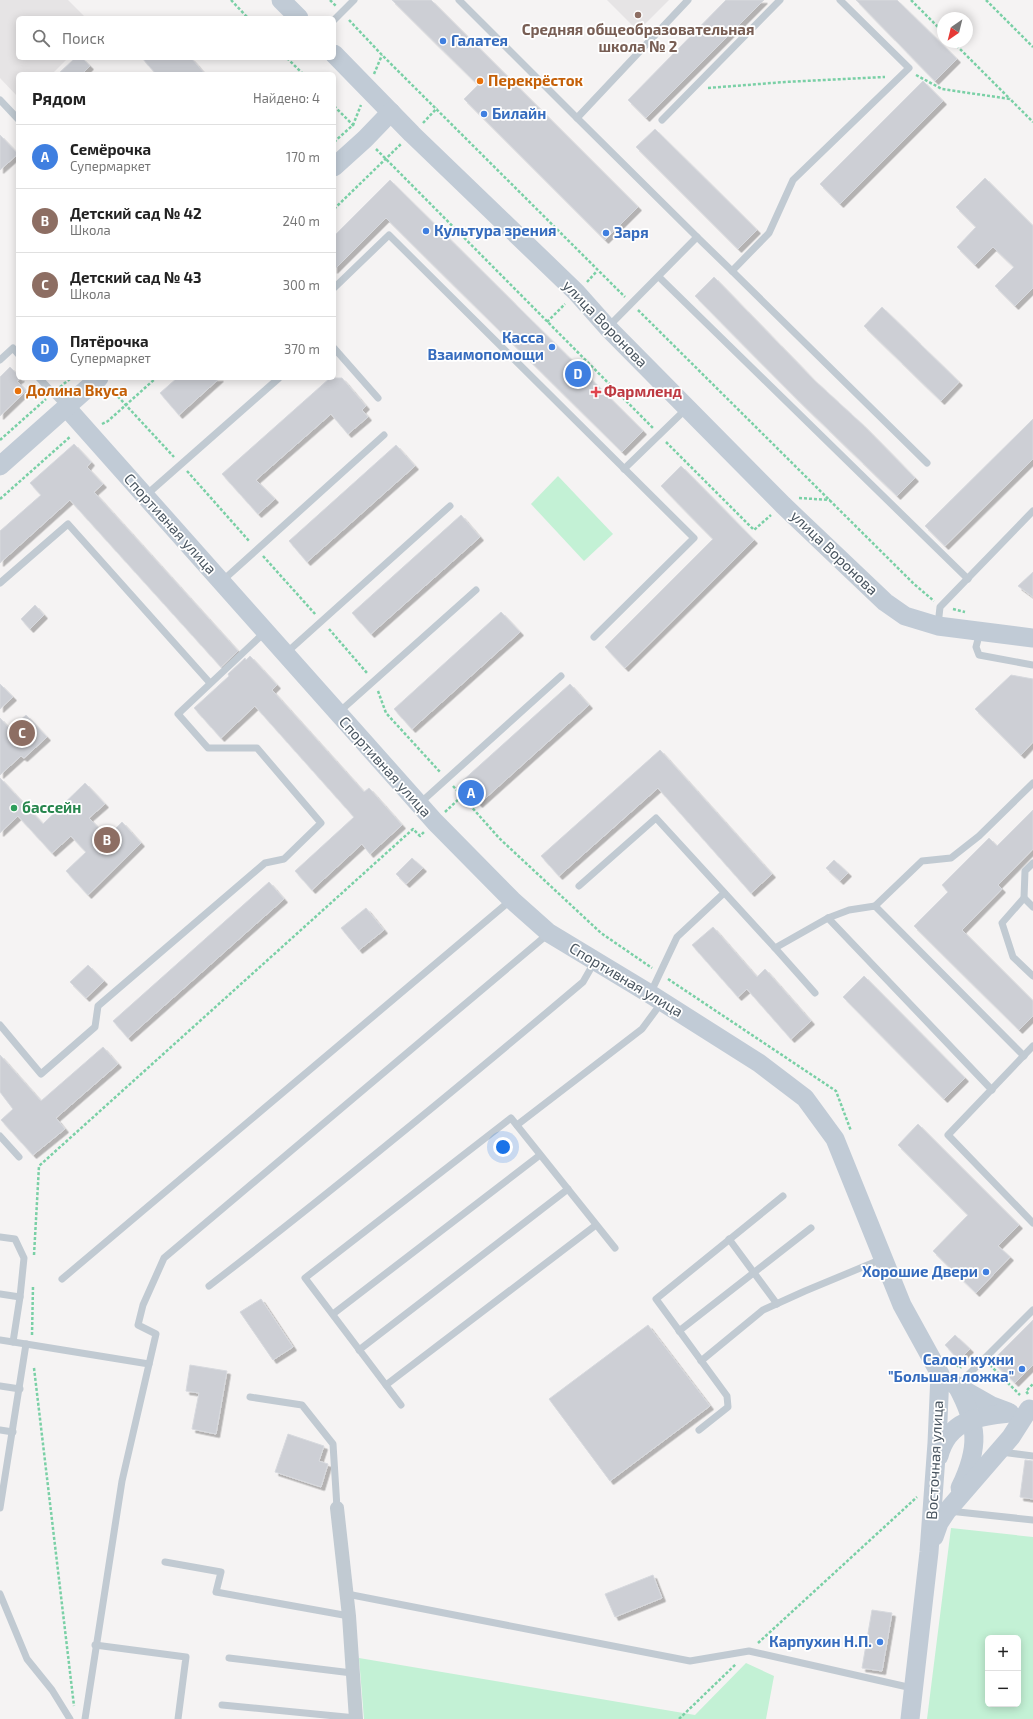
<!DOCTYPE html>
<html lang="ru">
<head>
<meta charset="utf-8">
<style>
  body { margin:0; font-family:"Exo 2",sans-serif; background:#f2f2f2; color:#222 }
  .controls { position:absolute; right:12px; bottom:12px; display:grid; overflow:hidden; border-radius:6px; box-shadow:0 2px 10px #0003 }
  .controls button { width:36px; height:36px; display:grid; place-items:center; padding:0; border:0; border-bottom:1px solid #e0e0e0; background:#fff; color:#222; font:20px sans-serif }
  .compass { position:absolute; left:937px; top:12px; width:36px; height:36px; border-radius:50%; background:#fff; box-shadow:0 2px 10px #0003; rotate:215deg }
  .you { position:absolute; left:503px; top:1147px; width:14px; height:14px; margin:-10px; border:3px solid #fff; border-radius:50%; background:#1a73e8; box-shadow:0 0 0 6px #1a73e833 }
  .badge { display:grid; place-items:center; width:26px; height:26px; border-radius:50%; background:#ea580c; color:#fff; font-size:13px; font-weight:700 }
  .pin { position:absolute; translate:-50% -50%; border:2px solid #fff; box-shadow:0 1px 4px #0006 }
  .list { margin:0; padding:0; list-style:none }
  h2 { display:flex; justify-content:space-between; align-items:center; height:52px; margin:0; padding:0 16px; font-size:17px }
  h2 small { font-size:13px; font-weight:400; color:#767676 }
  .list li { display:grid; grid-template-columns:26px 1fr auto; gap:12px; align-items:center; box-sizing:border-box; height:64px; padding:0 16px; border-top:1px solid #e0e0e0 }
  .list b { display:block; font-size:15px; white-space:nowrap }
  .list p { margin:0; font-size:13px; white-space:nowrap; color:#767676 }
  .list em { font-size:13px; font-style:normal; color:#767676 }
  .icon { flex:none; width:22px; height:22px; fill:none; stroke:currentColor; stroke-width:2; stroke-linecap:round; stroke-linejoin:round }
  .map { position:relative; flex:none; width:1033px; height:1719px; overflow:hidden }
  .search { position:absolute; background:#fff; box-shadow:0 2px 10px #0003; left:16px; top:16px; width:320px; height:44px; display:flex; align-items:center; gap:10px; box-sizing:border-box; padding:0 14px; border-radius:6px; color:#767676; font-size:15px }
  .panel { position:absolute; background:#fff; box-shadow:0 2px 10px #0003; left:16px; top:72px; width:320px; height:308px; border-radius:6px }
  .map>svg:first-child { display:block }
  .education { fill:#e6e4e5 }
  .green { fill:#c3f1d5; fill-rule:evenodd }
  .building { fill:#cdcfd5; stroke:#d7d9de; filter:url(#shadow) }
  .lines { fill:none; stroke-linecap:round; stroke-linejoin:round }
  .path { stroke:#7ad0a6; stroke-width:2.5; stroke-dasharray:3 2; stroke-linecap:butt }
  .lane { stroke:#c1cad2; stroke-width:7 }
  .street { stroke:#c1cad2; stroke-width:14 }
  .secondary { stroke:#c1cbd6; stroke-width:19 }
  .education-dot { fill:#8d6e63; stroke:#fff; stroke-width:1.5 }
  .shop-dot { fill:#3f7fe0; stroke:#fff; stroke-width:1.5 }
  .food-dot { fill:#e8710a; stroke:#fff; stroke-width:1.5 }
  .health-dot { fill:#e0444e; stroke:#fff; stroke-width:1.5 }
  .leisure-dot { fill:#2e9e5b; stroke:#fff; stroke-width:1.5 }
  .labels { text-anchor:middle; stroke-width:3.5; stroke-linejoin:round; paint-order:stroke }
  .education-label { font-size:15px; font-weight:bold; fill:#785e54; stroke:#fff }
  .shop-label { font-size:15px; font-weight:bold; fill:#366cbe; stroke:#fff; text-anchor:start }
  .food-label { font-size:15px; font-weight:bold; fill:#c56008; stroke:#fff; text-anchor:start }
  .street-label { font-size:15px; fill:#4a5661; stroke:#fff }
  .health-label { font-size:15px; font-weight:bold; fill:#be3a42; stroke:#fff; text-anchor:start }
  .leisure-label { font-size:15px; font-weight:bold; fill:#27864d; stroke:#fff; text-anchor:start }
</style>
</head>
<body>
<div class="map">
<svg width="1033" height="1719" viewBox="0 0 1033 1719">
  <defs>
    <filter id="shadow"><feDropShadow dx="3.5" dy="3.5" stdDeviation="0" flood-color="#0004"/></filter>
  </defs>
  <rect width="100%" height="100%" fill="#f5f3f3"/>
  <g class="education">
    <path d="M 0,0 L 68,0 L 86,18 L 18,18 L 18,58 L 68,58 L 52,74 L 18,74 L 18,97 L 0,78 Z"/>
    <path d="M 607,0 L 669,0 L 638,31 Z"/>
  </g>
  <g class="green">
    <path d="M 558,476 L 613,534 L 584,561 L 531,504 Z"/>
    <path d="M 951,1528 L 1033,1537 L 1033,1719 L 927,1719 ZM 988,1638 L 1018,1638 L 1018,1704 L 988,1704 Z"/>
    <path d="M 359,1658 L 695,1715 L 746,1663 L 774,1676 L 766,1719 L 364,1719 Z"/>
  </g>
  <g class="building">
    <path d="M 392,0 L 431,0 L 638,207 L 605,240 L 464,99 L 478,85 Z"/>
    <path d="M 726,0 L 764,0 L 646,118 L 628,100 Z"/>
    <path d="M 856,0 L 897,0 L 957,59 L 935,81 Z"/>
    <path d="M 75,58 L 82,58 L 90,66 L 82,74 L 58,74 Z"/>
    <path d="M 142,58 L 191,58 L 205,74 L 156,74 Z"/>
    <path d="M 923,81 L 943,101 L 840,204 L 820,184 Z"/>
    <path d="M 655,129 L 757,230 L 738,249 L 636,147 Z"/>
    <path d="M 0,135 L 18,154 L 0,170 Z"/>
    <path d="M 985,178 L 1033,226 L 1033,288 L 1015,306 L 995,286 L 1014,267 L 993,247 L 975,265 L 957,247 L 976,227 L 956,207 Z"/>
    <path d="M 390,180 L 643,431 L 622,452 L 386,218 L 334,270 L 334,236 Z"/>
    <path d="M 714,277 L 814,380 L 864,426 L 915,478 L 897,496 L 796,398 L 695,296 Z"/>
    <path d="M 882,307 L 959,382 L 941,401 L 864,326 Z"/>
    <path d="M 10,367 L 18,375 L 18,378 L 21,378 L 17,381 L 26,391 L 0,416 L 0,377 Z"/>
    <path d="M 177,378 L 220,378 L 179,415 L 160,393 Z"/>
    <path d="M 330,378 L 342,378 L 366,406 L 362,410 L 368,417 L 348,434 L 331,414 L 256,480 L 275,499 L 258,514 L 222,474 Z"/>
    <path d="M 1033,419 L 1033,459 L 945,546 L 925,526 Z"/>
    <path d="M 74,444 L 91,462 L 87,467 L 103,484 L 94,492 L 238,651 L 221,667 L 70,500 L 0,563 L 0,531 L 41,495 L 30,483 Z"/>
    <path d="M 396,445 L 415,466 L 307,562 L 289,541 Z"/>
    <path d="M 681,466 L 754,540 L 625,668 L 605,647 L 713,539 L 661,486 Z"/>
    <path d="M 461,515 L 480,537 L 371,634 L 352,613 Z"/>
    <path d="M 1033,572 L 1033,597 L 1018,586 Z"/>
    <path d="M 35,605 L 44,615 L 30,629 L 21,619 Z"/>
    <path d="M 501,612 L 520,632 L 412,729 L 394,709 Z"/>
    <path d="M 250,656 L 277,685 L 272,690 L 364,792 L 369,788 L 402,825 L 370,854 L 362,844 L 312,890 L 295,871 L 354,817 L 255,706 L 221,738 L 194,708 L 229,676 L 228,674 L 245,658 L 246,660 Z"/>
    <path d="M 1011,675 L 1033,679 L 1033,742 L 1021,755 L 975,709 Z"/>
    <path d="M 0,684 L 13,697 L 0,709 Z"/>
    <path d="M 570,684 L 589,705 L 479,804 L 460,783 Z"/>
    <path d="M 26,715 L 47,737 L 24,758 L 21,756 L 0,775 L 0,718 L 10,729 Z"/>
    <path d="M 660,750 L 772,874 L 751,893 L 658,788 L 559,876 L 541,856 Z"/>
    <path d="M 0,778 L 43,824 L 85,783 L 105,804 L 89,818 L 107,837 L 122,822 L 141,843 L 88,895 L 66,871 L 86,852 L 71,836 L 52,853 L 18,816 L 0,833 Z"/>
    <path d="M 1033,810 L 1033,849 L 998,885 L 1002,889 L 962,930 L 1033,1001 L 1033,1016 L 1019,1030 L 914,926 L 948,892 L 942,885 L 989,838 L 997,846 Z"/>
    <path d="M 412,858 L 423,868 L 406,884 L 396,874 Z"/>
    <path d="M 834,860 L 848,873 L 840,881 L 826,868 Z"/>
    <path d="M 269,882 L 284,899 L 128,1038 L 113,1021 Z"/>
    <path d="M 366,908 L 384,930 L 359,950 L 341,928 Z"/>
    <path d="M 713,927 L 757,977 L 765,969 L 811,1021 L 791,1039 L 747,989 L 738,997 L 692,945 Z"/>
    <path d="M 88,965 L 104,981 L 86,998 L 70,982 Z"/>
    <path d="M 864,976 L 965,1078 L 944,1099 L 843,997 Z"/>
    <path d="M 103,1047 L 118,1064 L 56,1118 L 65,1129 L 33,1155 L 1,1120 L 13,1109 L 0,1092 L 0,1055 L 41,1101 Z"/>
    <path d="M 918,1124 L 1019,1225 L 998,1246 L 1010,1257 L 976,1293 L 933,1251 L 968,1215 L 898,1145 Z"/>
    <path d="M 261,1299 L 293,1347 L 273,1360 L 240,1312 Z"/>
    <path d="M 1033,1320 L 1033,1365 L 1015,1383 L 992,1361 Z"/>
    <path d="M 648,1325 L 710,1406 L 610,1481 L 549,1399 Z"/>
    <path d="M 955,1335 L 970,1349 L 959,1360 L 945,1345 Z"/>
    <path d="M 190,1365 L 227,1371 L 216,1434 L 192,1429 L 199,1393 L 186,1391 Z"/>
    <path d="M 288,1434 L 324,1446 L 319,1461 L 328,1464 L 321,1487 L 275,1472 Z"/>
    <path d="M 1025,1460 L 1033,1461 L 1033,1499 L 1020,1497 Z"/>
    <path d="M 653,1575 L 662,1598 L 615,1617 L 605,1594 Z"/>
    <path d="M 872,1610 L 892,1613 L 882,1671 L 862,1668 Z"/>
  </g>
  <g class="lines">
    <g class="path">
      <path d="M 231,0 L 248,18"/>
      <path d="M 330,0 L 336,6"/>
      <path d="M 911,0 L 943,32"/>
      <path d="M 986,0 L 1033,47"/>
      <path d="M 349,20 L 382,55 L 625,297"/>
      <path d="M 953,42 L 1010,99"/>
      <path d="M 287,58 L 303,74"/>
      <path d="M 374,74 L 382,55"/>
      <path d="M 916,75 L 942,89 L 1010,99 L 1033,122"/>
      <path d="M 708,88 L 785,82 L 885,77"/>
      <path d="M 334,106 L 355,127"/>
      <path d="M 423,123 L 437,108"/>
      <path d="M 334,142 L 353,125 L 361,105"/>
      <path d="M 376,149 L 653,428"/>
      <path d="M 334,209 L 401,144"/>
      <path d="M 587,282 L 597,271"/>
      <path d="M 638,310 L 914,584 L 934,601"/>
      <path d="M 547,322 L 565,304"/>
      <path d="M 60,387 L 71,378"/>
      <path d="M 111,389 L 174,457"/>
      <path d="M 102,424 L 108,421 L 156,378"/>
      <path d="M 0,440 L 46,399"/>
      <path d="M 666,442 L 754,530 L 771,515"/>
      <path d="M 187,471 L 250,542"/>
      <path d="M 799,498 L 830,500"/>
      <path d="M 0,499 L 71,436"/>
      <path d="M 263,556 L 316,615"/>
      <path d="M 953,609 L 965,612"/>
      <path d="M 329,629 L 367,673"/>
      <path d="M 378,691 L 386,713 L 440,772"/>
      <path d="M 453,786 L 499,838 L 601,933 L 652,968"/>
      <path d="M 445,812 L 461,797"/>
      <path d="M 668,979 L 836,1091 L 851,1131"/>
      <path d="M 34,1255 L 39,1166 L 413,829 L 420,836 L 424,832"/>
      <path d="M 32,1335 L 33,1286"/>
      <path d="M 953,1361 L 960,1368 L 961,1367"/>
      <path d="M 990,1365 L 1020,1395"/>
      <path d="M 34,1368 L 74,1706"/>
      <path d="M 1028,1394 L 1026,1391 L 1033,1384"/>
      <path d="M 758,1643 L 917,1497"/>
      <path d="M 679,1719 L 736,1664"/>
    </g>
    <g class="lane">
      <path d="M 459,0 L 577,118"/>
      <path d="M 688,0 L 577,118 L 697,237"/>
      <path d="M 334,20 L 354,0"/>
      <path d="M 0,100 L 18,119"/>
      <path d="M 662,120 L 780,0"/>
      <path d="M 732,271 L 927,463"/>
      <path d="M 659,277 L 968,579"/>
      <path d="M 334,288 L 389,235 L 694,538 L 594,637"/>
      <path d="M 608,327 L 697,237 L 732,271 L 769,233 L 793,180 L 909,68 L 840,0"/>
      <path d="M 334,348 L 378,398"/>
      <path d="M 0,360 L 13,348 L 18,354"/>
      <path d="M 39,378 L 66,407"/>
      <path d="M 624,469 L 687,408"/>
      <path d="M 145,496 L 279,378"/>
      <path d="M 221,582 L 384,435"/>
      <path d="M 0,583 L 68,524 L 210,683"/>
      <path d="M 938,625 L 940,607 L 1033,511"/>
      <path d="M 980,632 L 976,647 L 979,655 L 1033,665"/>
      <path d="M 285,654 L 450,506"/>
      <path d="M 338,713 L 476,590"/>
      <path d="M 419,804 L 561,676"/>
      <path d="M 1033,863 L 1025,871 L 1024,898 L 1033,907"/>
      <path d="M 579,886 L 656,818 L 775,948 L 828,918 L 849,910 L 875,906 L 1024,1056"/>
      <path d="M 1024,898 L 1002,923 L 1013,957 L 1033,976"/>
      <path d="M 875,906 L 922,861 L 951,858 L 979,836 L 1033,783"/>
      <path d="M 828,918 L 992,1090"/>
      <path d="M 775,948 L 815,993"/>
      <path d="M 651,992 L 677,937 L 724,893"/>
      <path d="M 0,1025 L 41,1074 L 95,1027 L 98,1006 L 265,863 L 284,859 L 321,823 L 257,748 L 208,748 L 178,714 L 265,632"/>
      <path d="M 1033,1046 L 948,1135 L 1033,1223"/>
      <path d="M 517,1125 L 642,1029 L 662,1002"/>
      <path d="M 0,1136 L 19,1157"/>
      <path d="M 0,1237 L 15,1239 L 24,1258 L 20,1297"/>
      <path d="M 729,1239 L 777,1304"/>
      <path d="M 62,1279 L 511,900"/>
      <path d="M 209,1286 C 336,1188 460,1086 583,982 L 595,961"/>
      <path d="M 0,1294 L 20,1297 L 13,1342"/>
      <path d="M 333,1314 L 540,1155"/>
      <path d="M 679,1331 L 811,1228"/>
      <path d="M 0,1340 L 26,1344 L 0,1508"/>
      <path d="M 26,1344 L 149,1364"/>
      <path d="M 359,1350 L 568,1189"/>
      <path d="M 701,1361 L 763,1310 L 805,1291 L 882,1259"/>
      <path d="M 386,1385 L 596,1225"/>
      <path d="M 0,1386 L 20,1389"/>
      <path d="M 957,1386 L 1033,1310"/>
      <path d="M 250,1397 L 302,1405 L 333,1444 L 337,1508"/>
      <path d="M 401,1405 L 305,1278 L 511,1118 L 615,1248"/>
      <path d="M 0,1430 L 13,1432"/>
      <path d="M 699,1430 L 728,1407 L 727,1396 L 656,1299 L 783,1196"/>
      <path d="M 1001,1452 L 1033,1456"/>
      <path d="M 949,1511 L 1033,1520"/>
      <path d="M 165,1562 L 221,1572 L 216,1592 L 349,1616"/>
      <path d="M 0,1594 L 27,1659 L 52,1690 L 70,1719"/>
      <path d="M 347,1594 L 690,1661 L 749,1651 L 912,1688"/>
      <path d="M 95,1645 L 186,1657 L 178,1719"/>
      <path d="M 229,1658 L 352,1673"/>
      <path d="M 222,1705 L 356,1718"/>
      <path d="M 85,1719 L 122,1481 L 156,1334 L 138,1325 L 143,1305 L 164,1258 L 548,934"/>
    </g>
    <path class="street" d="M 337,1508 L 349,1616 L 356,1719"/>
    <g class="secondary">
      <path d="M 281,0 L 299,18"/>
      <path d="M 334,54 L 412,134 L 576,292 L 608,328 L 783,505 L 885,602 L 905,616 L 938,626 L 1033,638"/>
      <path d="M 334,167 L 365,139 L 391,112"/>
      <path d="M 66,407 L 435,822 L 512,900 L 549,933 L 650,994 L 759,1063 L 805,1098 L 835,1139 L 902,1305 L 940,1374 L 937,1443 L 929,1552 L 910,1719"/>
      <path d="M 0,466 L 99,378"/>
      <path d="M 955,1385 L 992,1406 L 1008,1412"/>
      <path d="M 957,1386 C 978,1425 980,1447 960,1488"/>
      <path d="M 939,1456 C 948,1420 978,1416 1010,1413"/>
      <path d="M 934,1537 L 939,1523 L 947,1511 L 1011,1437 L 1029,1409"/>
    </g>
  </g>
  <circle class="education-dot" cx="638" cy="15" r="4"/>
  <g class="shop-dot">
    <circle cx="443" cy="41" r="4"/>
    <circle cx="484" cy="114" r="4"/>
    <circle cx="426" cy="231" r="4"/>
    <circle cx="606" cy="233" r="4"/>
    <circle cx="552" cy="347" r="4"/>
    <circle cx="986" cy="1272" r="4"/>
    <circle cx="1022" cy="1369" r="4"/>
    <circle cx="880" cy="1642" r="4"/>
  </g>
  <g class="food-dot">
    <circle cx="480" cy="81" r="4"/>
    <circle cx="18" cy="391" r="4"/>
  </g>
  <path class="health-dot" d="M594 386h4v4h4v4h-4v4h-4v-4h-4v-4h4z"/>
  <circle class="leisure-dot" cx="14" cy="808" r="4"/>
  <g class="labels">
    <g class="education-label">
      <text x="638" y="35">Средняя общеобразовательная<tspan x="638" dy="17">школа № 2</tspan></text>
    </g>
    <g class="shop-label">
      <text x="451" y="46">Галатея</text>
      <text x="492" y="119">Билайн</text>
      <text x="434" y="236">Культура зрения</text>
      <text x="614" y="238">Заря</text>
      <text x="544" y="343" text-anchor="end">Касса<tspan x="544" dy="17">Взаимопомощи</tspan></text>
      <text x="978" y="1277" text-anchor="end">Хорошие Двери</text>
      <text x="1014" y="1365" text-anchor="end">Салон кухни<tspan x="1014" dy="17">"Большая ложка"</tspan></text>
      <text x="872" y="1647" text-anchor="end">Карпухин Н.П.</text>
    </g>
    <g class="food-label">
      <text x="488" y="86">Перекрёсток</text>
      <text x="26" y="396">Долина Вкуса</text>
    </g>
    <g class="street-label">
      <text transform="translate(605 324) rotate(46)" y="5">улица Воронова</text>
      <text transform="translate(170 524) rotate(48)" y="5">Спортивная улица</text>
      <text transform="translate(834 553) rotate(44)" y="5">улица Воронова</text>
      <text transform="translate(385 767) rotate(48)" y="5">Спортивная улица</text>
      <text transform="translate(626 980) rotate(31)" y="5">Спортивная улица</text>
      <text transform="translate(935 1460) rotate(-87)" y="5">Восточная улица</text>
    </g>
    <g class="health-label">
      <text x="604" y="397">Фармленд</text>
    </g>
    <g class="leisure-label">
      <text x="22" y="813">бассейн</text>
    </g>
  </g>
</svg>
<div class="controls">
<button>+</button>
<button>−</button>
</div>
<svg class="compass" viewBox="-18 -18 36 36"><path d="M0-13l5 13h-10z" fill="#e53935"/><path d="M0 13l5-13h-10z" fill="#767676"/></svg>
<div class="you"></div>
<div class="pin badge" style="left:471px;top:793px;background:#3f7fe0">A</div>
<div class="pin badge" style="left:107px;top:840px;background:#8d6e63">B</div>
<div class="pin badge" style="left:22px;top:733px;background:#8d6e63">C</div>
<div class="pin badge" style="left:578px;top:374px;background:#3f7fe0">D</div>
<div class="search"><svg class="icon" aria-label="search" viewBox="0 0 24 24"><circle cx="10" cy="10" r="6"/><path d="M15 15l6 6"/></svg>Поиск</div>
<section class="panel">
<h2>Рядом<small>Найдено: 4</small></h2>
<ul class="list">
<li><span class="badge" style="background:#3f7fe0">A</span><div><b>Семёрочка</b><p>Супермаркет</p></div><em>170 m</em></li>
<li><span class="badge" style="background:#8d6e63">B</span><div><b>Детский сад № 42</b><p>Школа</p></div><em>240 m</em></li>
<li><span class="badge" style="background:#8d6e63">C</span><div><b>Детский сад № 43</b><p>Школа</p></div><em>300 m</em></li>
<li><span class="badge" style="background:#3f7fe0">D</span><div><b>Пятёрочка</b><p>Супермаркет</p></div><em>370 m</em></li>
</ul>
</section>
</div>
</body>
</html>
